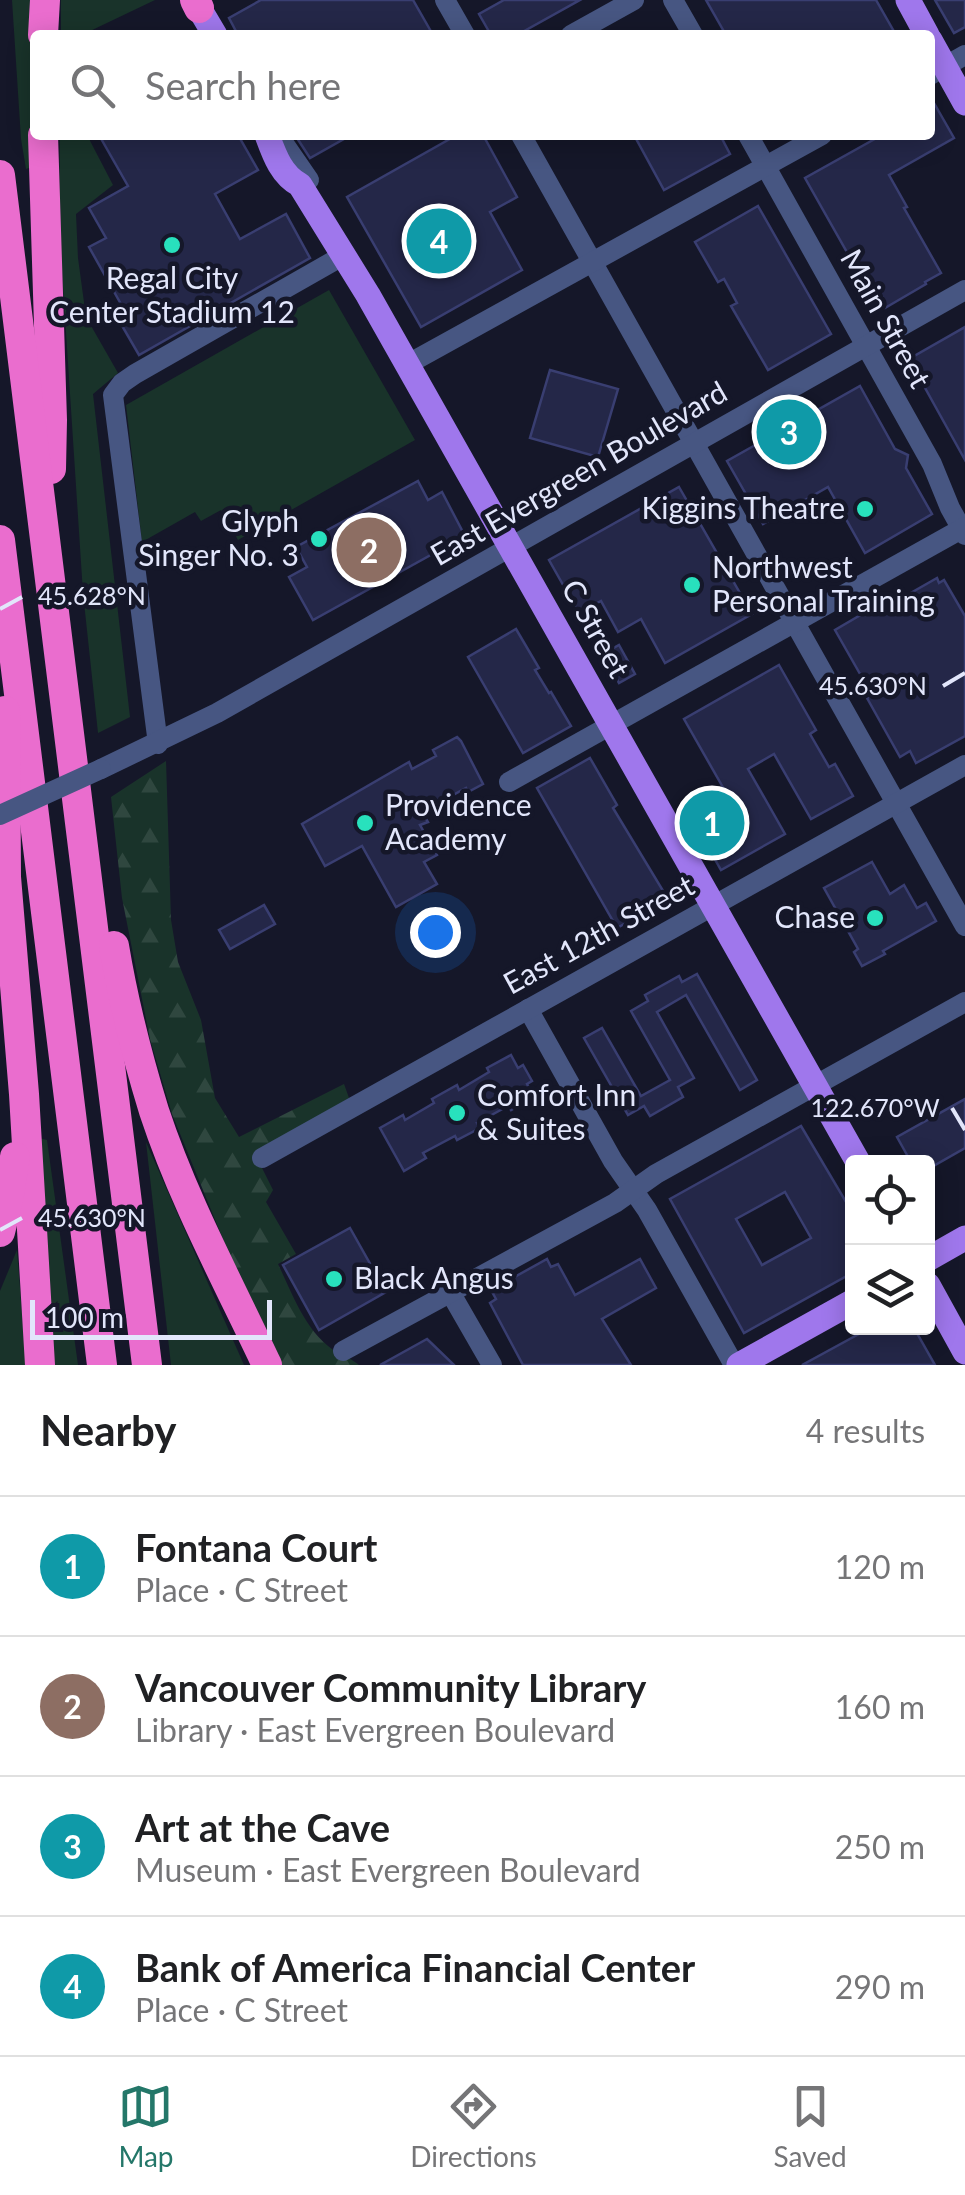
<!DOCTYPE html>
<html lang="en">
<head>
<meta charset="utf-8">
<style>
  body { margin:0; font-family:Lato,sans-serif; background:#f2f2f2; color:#202124 }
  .controls { position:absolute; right:30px; bottom:30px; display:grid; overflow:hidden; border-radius:10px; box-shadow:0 5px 25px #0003 }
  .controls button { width:90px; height:90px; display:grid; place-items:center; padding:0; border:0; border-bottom:2px solid #e0e0e0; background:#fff; color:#202124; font:50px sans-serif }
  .scale { position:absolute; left:30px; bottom:25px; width:242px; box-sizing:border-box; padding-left:10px; border:5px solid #e2e6fb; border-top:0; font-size:28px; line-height:35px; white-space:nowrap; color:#e2e6fb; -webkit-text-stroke:8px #151729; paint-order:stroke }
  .you { position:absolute; left:435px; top:932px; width:35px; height:35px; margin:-25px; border:8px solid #fff; border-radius:50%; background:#1a73e8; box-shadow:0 0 0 15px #1a73e833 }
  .badge { display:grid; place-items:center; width:65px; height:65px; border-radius:50%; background:#247769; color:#fff; font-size:32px; font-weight:700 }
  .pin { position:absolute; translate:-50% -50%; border:5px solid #fff; box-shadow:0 2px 10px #0006 }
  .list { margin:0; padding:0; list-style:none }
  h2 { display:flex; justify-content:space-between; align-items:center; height:130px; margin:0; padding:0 40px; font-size:42px }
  h2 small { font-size:32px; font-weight:400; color:#757577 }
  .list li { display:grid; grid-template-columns:65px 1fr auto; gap:30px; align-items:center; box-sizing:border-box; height:140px; padding:0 40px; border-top:2px solid #e0e0e0 }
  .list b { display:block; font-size:38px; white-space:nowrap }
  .list p { margin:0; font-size:32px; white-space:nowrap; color:#757577 }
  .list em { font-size:32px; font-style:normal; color:#757577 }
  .icon { flex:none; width:55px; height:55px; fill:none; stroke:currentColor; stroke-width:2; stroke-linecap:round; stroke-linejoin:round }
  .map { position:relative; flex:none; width:965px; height:1365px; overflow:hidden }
  .search { position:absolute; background:#fff; box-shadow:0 5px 25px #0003; left:30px; right:30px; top:30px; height:110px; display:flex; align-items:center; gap:25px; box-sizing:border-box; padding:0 35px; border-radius:10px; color:#757577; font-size:38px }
  .sheet { height:690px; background:#fff }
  nav { display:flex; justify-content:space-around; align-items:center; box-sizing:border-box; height:140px; border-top:2px solid #e0e0e0; background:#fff; font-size:28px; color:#757577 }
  nav a { display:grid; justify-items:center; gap:5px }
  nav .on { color:#247769 }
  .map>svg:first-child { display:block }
  .grass { fill:#19332a }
  .forest { fill:url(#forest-firs) }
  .building { fill:#242748; stroke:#393e71; stroke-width:2.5; fill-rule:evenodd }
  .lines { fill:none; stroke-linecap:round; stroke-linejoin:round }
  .minor { stroke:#475682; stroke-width:20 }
  .major { stroke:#9f77ec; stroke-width:25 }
  .highway { stroke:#ea6dce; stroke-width:30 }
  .minor-bridge { stroke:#475682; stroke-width:20 }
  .ticks { fill:none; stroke:#e2e6fb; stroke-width:4 }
  .poi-dot { fill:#28e1bd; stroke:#151729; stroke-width:4 }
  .labels { text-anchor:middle; stroke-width:9; stroke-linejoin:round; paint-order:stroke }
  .poi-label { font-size:30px; fill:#e2e6fb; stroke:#151729; text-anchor:start }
  .street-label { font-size:30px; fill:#e2e6fb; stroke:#151729 }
  .ticks-label { font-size:25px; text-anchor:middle; fill:#e2e6fb; stroke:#151729; stroke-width:9; stroke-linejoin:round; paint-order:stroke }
</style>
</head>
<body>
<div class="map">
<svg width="965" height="1365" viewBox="0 0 965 1365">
  <defs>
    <pattern id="forest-firs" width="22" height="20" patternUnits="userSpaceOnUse" patternTransform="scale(2.5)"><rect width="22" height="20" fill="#19332a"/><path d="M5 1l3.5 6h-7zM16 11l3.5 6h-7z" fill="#2f473f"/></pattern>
  </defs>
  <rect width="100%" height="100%" fill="#151729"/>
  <g class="grass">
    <path d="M 12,0 L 34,0 L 31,49 L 35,166 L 26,169 L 21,139 Z"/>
    <path d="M 61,0 L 155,0 L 88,32 L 87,35 L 61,35 Z"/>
    <path d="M 60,135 L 87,135 L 113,185 L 76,214 L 78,258 L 86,317 L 118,373 L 93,394 L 130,717 L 98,733 L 83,593 L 59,225 Z"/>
    <path d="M 329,290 L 415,440 L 238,540 L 221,510 L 201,521 L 195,512 L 142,542 L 126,405 Z"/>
    <path d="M 39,1138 L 47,1140 L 78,1365 L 52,1365 Z"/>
    <path d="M 146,1142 L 244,1365 L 171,1365 Z"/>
    <path d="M 17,1250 L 26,1365 L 0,1365 L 0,1291 Z"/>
  </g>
  <path class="forest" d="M 166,761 L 171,920 L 178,962 L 201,1020 L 215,1098 L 239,1137 L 344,1084 L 349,1098 L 256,1156 L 273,1190 L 266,1202 L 296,1254 L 278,1264 C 293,1295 306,1334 338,1353 C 345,1357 352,1359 359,1365 L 282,1365 L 234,1266 L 172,1114 L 150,1039 L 122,898 L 111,797 Z"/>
  <g class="building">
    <path d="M 261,0 L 413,0 L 433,35 L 238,35 L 229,18 Z"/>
    <path d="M 504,0 L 580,0 L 517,35 L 491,35 L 479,14 Z"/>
    <path d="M 706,0 L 876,0 L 896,35 L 726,35 Z"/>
    <path d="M 935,0 L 965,0 L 965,27 L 954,33 Z"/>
    <path d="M 930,96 L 954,138 L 889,175 L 907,207 L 904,208 L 941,273 L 925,282 L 926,284 L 885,308 L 883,306 L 878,308 L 876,304 L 874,306 L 859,279 L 861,277 L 805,178 L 882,135 L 930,135 Z"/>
    <path d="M 99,135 L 238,135 L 258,170 L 215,194 L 240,239 L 286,214 L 310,258 L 139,355 L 121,324 L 125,322 L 117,309 L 122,306 L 89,247 L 106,238 L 89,208 L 128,186 Z"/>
    <path d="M 295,135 L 351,135 L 310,158 Z"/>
    <path d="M 457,135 L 483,135 L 517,197 L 490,212 L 522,270 L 421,327 L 347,197 Z"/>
    <path d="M 634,135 L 720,135 L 730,154 L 664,190 Z"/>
    <path d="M 758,206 L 831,334 L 768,370 L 731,306 L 737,303 L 724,279 L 718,282 L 695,242 Z"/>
    <path d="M 965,327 L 965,460 L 909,359 Z"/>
    <path d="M 550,370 L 618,389 L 598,457 L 530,438 Z"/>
    <path d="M 860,386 L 895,449 L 908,455 L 906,468 L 932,514 L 865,553 L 828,487 L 763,524 L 727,461 Z"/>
    <path d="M 418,481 L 428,500 L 442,492 L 465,536 L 313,620 L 289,577 L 307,567 L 296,547 Z"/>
    <path d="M 679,487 L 752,614 L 665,663 L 641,619 L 618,632 L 601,601 L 579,613 L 549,560 Z"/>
    <path d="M 937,578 L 939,583 L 944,580 L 965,616 L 965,736 L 916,763 L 910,751 L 900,757 L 867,698 L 872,695 L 835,630 L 876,606 L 879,611 Z"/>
    <path d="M 516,629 L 539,668 L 535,670 L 549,693 L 551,692 L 571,726 L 523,753 L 468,657 Z"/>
    <path d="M 619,645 L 635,674 L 619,683 L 603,654 Z"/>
    <path d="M 779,665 L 816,730 L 810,734 L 829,767 L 835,764 L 853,796 L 811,819 L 774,754 L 748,769 L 785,834 L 721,870 L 688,812 L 725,791 L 684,719 Z"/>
    <path d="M 457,737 L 461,741 L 483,784 L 468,792 L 466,788 L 422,812 L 428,822 L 420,825 L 437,855 L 424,862 L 437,884 L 396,907 L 362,846 L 325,866 L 302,824 L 409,762 L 412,769 L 436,756 L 433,750 Z"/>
    <path d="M 590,758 L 617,805 L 613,808 L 668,899 L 617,928 L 537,788 Z"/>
    <path d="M 872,862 L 890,894 L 904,885 L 917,908 L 926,903 L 936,921 L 883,951 L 885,954 L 862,966 L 854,952 L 858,949 L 824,888 Z"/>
    <path d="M 264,905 L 275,924 L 230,949 L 219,930 Z"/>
    <path d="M 697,974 L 757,1080 L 740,1090 L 686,995 L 657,1012 L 694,1078 L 678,1087 L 683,1097 L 650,1116 L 644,1106 L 628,1115 L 584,1038 L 602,1028 L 641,1096 L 670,1080 L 631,1011 L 648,1001 L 645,995 L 679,976 L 682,982 Z"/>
    <path d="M 511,1055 L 518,1068 L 523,1065 L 532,1081 L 527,1084 L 534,1097 L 511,1110 L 508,1106 L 477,1123 L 480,1128 L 457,1140 L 455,1136 L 423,1153 L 426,1158 L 404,1171 L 380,1128 L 403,1115 L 405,1120 L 434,1103 L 432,1099 L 457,1085 L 459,1090 L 489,1072 L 487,1068 Z"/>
    <path d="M 965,1099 L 965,1148 L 928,1169 L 928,1162 L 911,1162 L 897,1137 Z"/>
    <path d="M 801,1126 L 852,1212 L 852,1273 L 744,1333 L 670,1199 ZM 785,1192 L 811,1238 L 762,1265 L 736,1219 Z"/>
    <path d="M 350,1228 L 386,1292 L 319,1330 L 283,1265 Z"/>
    <path d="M 547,1259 L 551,1267 L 558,1264 L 575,1295 L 640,1259 L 656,1288 L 602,1319 L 631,1365 L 523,1365 L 490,1303 L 496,1299 L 491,1290 Z"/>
    <path d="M 870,1328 L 914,1328 L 935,1365 L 802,1365 Z"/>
    <path d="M 427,1339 L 454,1365 L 380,1365 Z"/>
  </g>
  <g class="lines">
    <g class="minor">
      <path d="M 445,0 L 465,35"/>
      <path d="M 673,0 L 693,35"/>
      <path d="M 571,35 L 634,0"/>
      <path d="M 930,75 L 965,55"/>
      <path d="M 278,135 L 309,180"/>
      <path d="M 521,135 L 965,926"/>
      <path d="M 748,135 L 932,464 L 950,508 L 965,535"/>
      <path d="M 408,364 L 822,135"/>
      <path d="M 158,744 L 113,395 L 122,383 L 135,374 L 344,255"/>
      <path d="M 101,769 L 217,713 L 965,290"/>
      <path d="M 509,782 L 965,527"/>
      <path d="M 528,1009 L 613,1161 L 647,1210 L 734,1365"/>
      <path d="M 262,1158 L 965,765"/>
      <path d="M 450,1292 L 492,1365"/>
      <path d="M 343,1351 L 615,1203 L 656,1174 L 965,1002"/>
    </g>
    <g class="major">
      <path d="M 908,0 L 927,35"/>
      <path d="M 199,8 L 215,35"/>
      <path d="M 930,40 L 965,103"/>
      <path d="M 267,135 C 274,154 281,175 300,185 L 368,295 L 858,1162"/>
      <path d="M 928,1259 L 965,1238"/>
      <path d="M 928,1285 L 965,1352"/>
      <path d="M 739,1365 L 852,1302"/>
    </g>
    <g class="highway">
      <path d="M 195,0 L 199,8"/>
      <path d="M 43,35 L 45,0"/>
      <path d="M 43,135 L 52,420 L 51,469"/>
      <path d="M 0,175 L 147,1365"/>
      <path d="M 0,540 L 102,1365"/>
      <path d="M 5,711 L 6,877 L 24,1094 L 40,1365"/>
      <path d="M 114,946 C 123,1000 138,1059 154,1111 C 183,1199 228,1282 267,1365"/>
      <path d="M 0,1232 L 9,1195 L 15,1157"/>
    </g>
    <path class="minor-bridge" d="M 0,815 L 101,769"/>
  </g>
  <path class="ticks" d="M 0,609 L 22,597M 943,686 L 965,673M 952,1108 L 965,1130M 0,1230 L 22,1218"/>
  <g class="poi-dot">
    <circle cx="172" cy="245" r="10"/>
    <circle cx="865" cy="509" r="10"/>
    <circle cx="319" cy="539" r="10"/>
    <circle cx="692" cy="585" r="10"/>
    <circle cx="365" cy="823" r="10"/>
    <circle cx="875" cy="918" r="10"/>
    <circle cx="457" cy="1113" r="10"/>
    <circle cx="334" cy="1279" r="10"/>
  </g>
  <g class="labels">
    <g class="poi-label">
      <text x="172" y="289" text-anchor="middle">Regal City<tspan x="172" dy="34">Center Stadium 12</tspan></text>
      <text x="845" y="519" text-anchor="end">Kiggins Theatre</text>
      <text x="299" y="532" text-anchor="end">Glyph<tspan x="299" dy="34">Singer No. 3</tspan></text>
      <text x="712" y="578">Northwest<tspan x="712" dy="34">Personal Training</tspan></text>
      <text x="385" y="816">Providence<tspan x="385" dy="34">Academy</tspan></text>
      <text x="855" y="928" text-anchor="end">Chase</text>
      <text x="477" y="1106">Comfort Inn<tspan x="477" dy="34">&amp; Suites</tspan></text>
      <text x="354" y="1289">Black Angus</text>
    </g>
    <g class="street-label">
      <text transform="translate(885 319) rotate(61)" y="10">Main Street</text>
      <text transform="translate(579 474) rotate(-30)" y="10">East Evergreen Boulevard</text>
      <text transform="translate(595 629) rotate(61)" y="10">C Street</text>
      <text transform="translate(599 935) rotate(-29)" y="10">East 12th Street</text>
    </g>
  </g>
  <g class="ticks-label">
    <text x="92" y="605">45.628°N</text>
    <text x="873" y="695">45.630°N</text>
    <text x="875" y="1117">122.670°W</text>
    <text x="92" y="1227">45.630°N</text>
  </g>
</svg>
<div class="controls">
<button><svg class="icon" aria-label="locate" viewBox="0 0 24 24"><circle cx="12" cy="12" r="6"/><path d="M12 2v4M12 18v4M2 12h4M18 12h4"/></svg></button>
<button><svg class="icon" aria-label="layers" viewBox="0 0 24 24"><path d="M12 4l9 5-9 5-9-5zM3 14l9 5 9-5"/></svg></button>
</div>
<div class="scale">100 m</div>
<div class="you"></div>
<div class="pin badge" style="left:712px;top:823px;background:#0f9aa8">1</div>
<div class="pin badge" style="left:369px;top:550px;background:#8d6e63">2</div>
<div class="pin badge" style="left:789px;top:432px;background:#0f9aa8">3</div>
<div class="pin badge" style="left:439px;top:241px;background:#0f9aa8">4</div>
<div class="search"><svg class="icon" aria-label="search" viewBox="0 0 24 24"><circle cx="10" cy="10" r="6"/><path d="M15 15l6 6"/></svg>Search here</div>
</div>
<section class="sheet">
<h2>Nearby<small>4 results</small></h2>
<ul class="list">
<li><span class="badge" style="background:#0f9aa8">1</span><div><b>Fontana Court</b><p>Place · C Street</p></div><em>120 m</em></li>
<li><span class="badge" style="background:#8d6e63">2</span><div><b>Vancouver Community Library</b><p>Library · East Evergreen Boulevard</p></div><em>160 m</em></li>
<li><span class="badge" style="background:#0f9aa8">3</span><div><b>Art at the Cave</b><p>Museum · East Evergreen Boulevard</p></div><em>250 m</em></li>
<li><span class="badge" style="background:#0f9aa8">4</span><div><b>Bank of America Financial Center</b><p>Place · C Street</p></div><em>290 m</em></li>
</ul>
</section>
<nav>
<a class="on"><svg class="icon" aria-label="map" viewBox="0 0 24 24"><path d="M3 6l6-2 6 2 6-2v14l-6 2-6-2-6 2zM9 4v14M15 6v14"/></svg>Map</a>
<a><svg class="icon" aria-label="directions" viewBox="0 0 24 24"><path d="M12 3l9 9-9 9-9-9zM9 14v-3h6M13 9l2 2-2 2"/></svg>Directions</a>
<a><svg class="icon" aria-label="saved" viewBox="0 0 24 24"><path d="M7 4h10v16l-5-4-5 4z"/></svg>Saved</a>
</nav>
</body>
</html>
